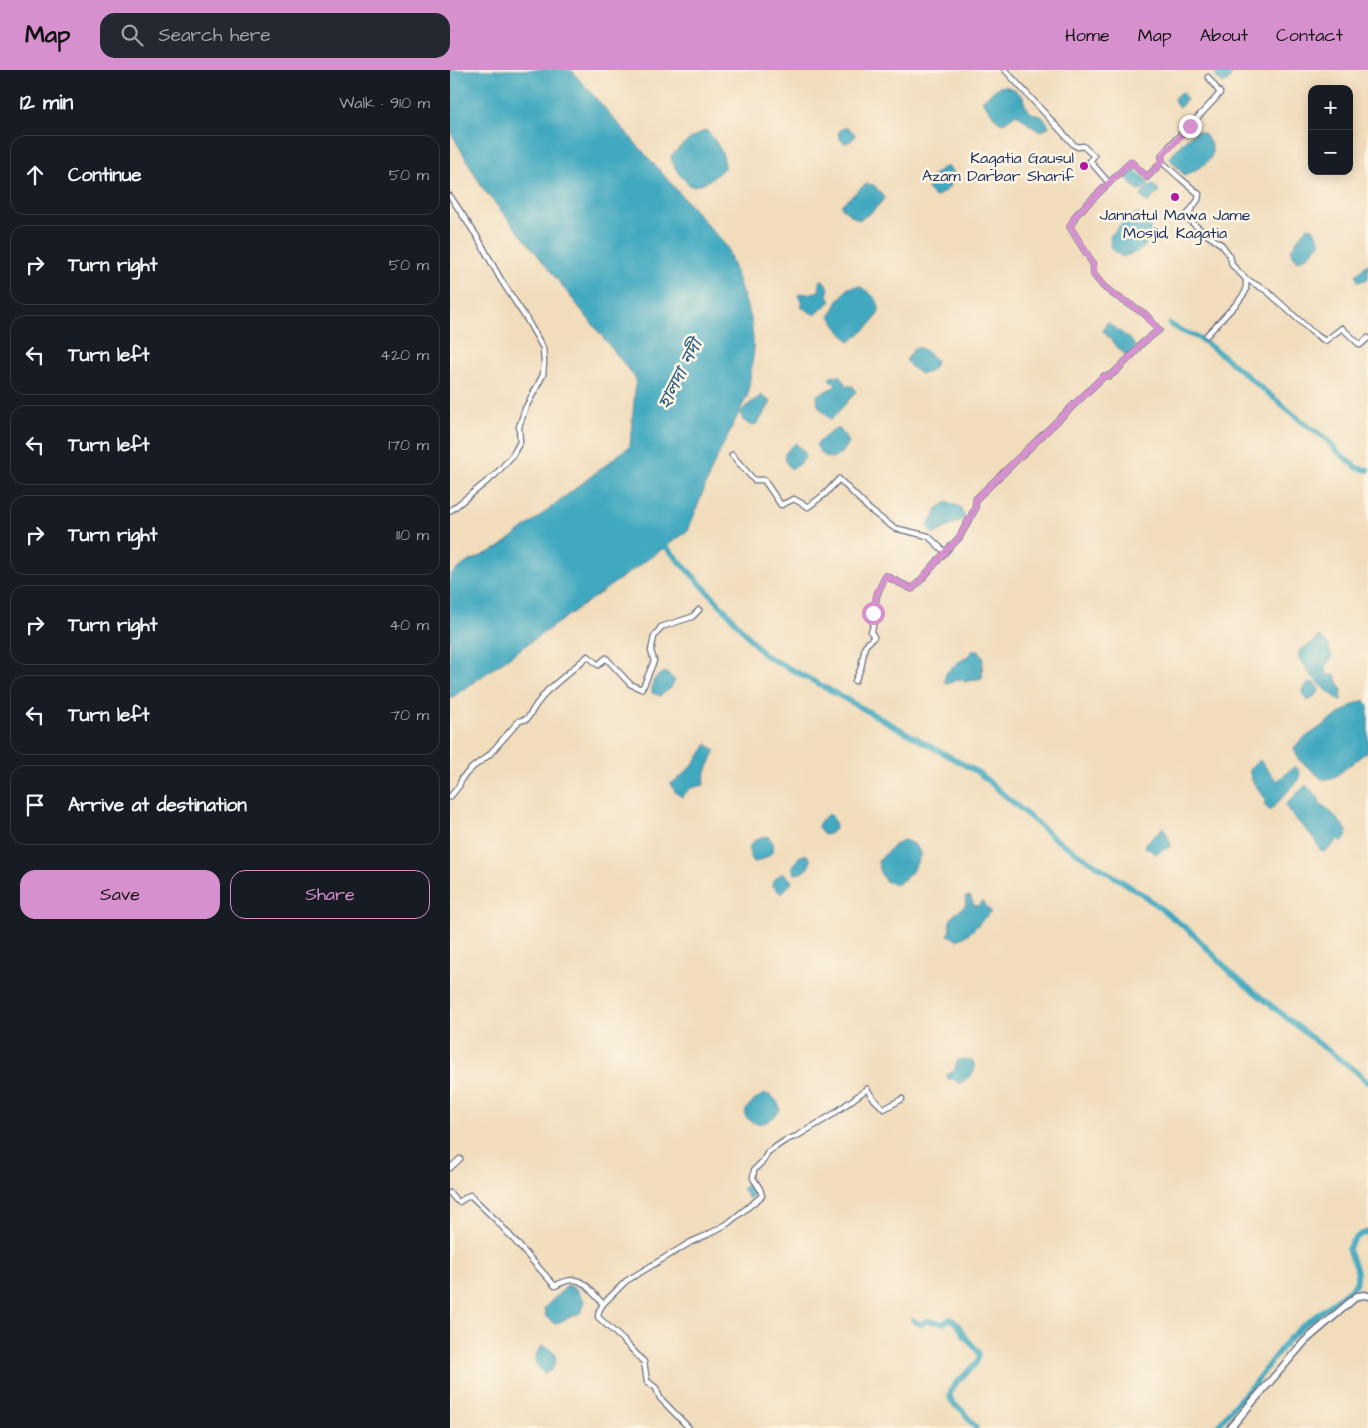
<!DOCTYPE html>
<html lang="en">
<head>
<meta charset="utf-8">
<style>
  body { margin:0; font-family:"Architects Daughter","Noto Sans Bengali",sans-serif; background:#242831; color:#f1f3f6 }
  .controls { position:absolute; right:15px; top:15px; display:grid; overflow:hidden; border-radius:10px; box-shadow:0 2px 12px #0003 }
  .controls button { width:45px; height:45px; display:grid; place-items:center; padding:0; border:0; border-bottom:1px solid #363941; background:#171b24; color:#f1f3f6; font:25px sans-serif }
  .stop { position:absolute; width:15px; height:15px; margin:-11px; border:4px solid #d690ce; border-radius:50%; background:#fff }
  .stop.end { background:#d690ce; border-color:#fff; box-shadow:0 1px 5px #0008 }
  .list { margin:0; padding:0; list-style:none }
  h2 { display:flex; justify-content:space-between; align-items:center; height:65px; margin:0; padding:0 20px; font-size:21px }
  h2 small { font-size:16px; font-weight:400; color:#9ea1a6 }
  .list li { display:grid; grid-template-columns:32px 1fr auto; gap:15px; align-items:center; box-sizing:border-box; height:80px; margin:0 10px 10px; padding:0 10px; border:1px solid #363941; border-radius:15px }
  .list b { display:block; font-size:19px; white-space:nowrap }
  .list em { font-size:16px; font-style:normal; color:#9ea1a6 }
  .actions { display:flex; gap:10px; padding:15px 20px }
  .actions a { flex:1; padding:11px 0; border:1px solid #d690ce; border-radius:15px; text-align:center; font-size:18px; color:#d690ce }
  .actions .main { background:#d690ce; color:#111 }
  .icon { flex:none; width:28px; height:28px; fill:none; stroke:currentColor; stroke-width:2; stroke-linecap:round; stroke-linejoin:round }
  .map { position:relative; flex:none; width:918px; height:1358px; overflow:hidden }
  header { display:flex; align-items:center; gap:30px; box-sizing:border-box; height:70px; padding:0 25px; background:#d690ce; color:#111 }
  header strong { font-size:24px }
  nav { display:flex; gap:28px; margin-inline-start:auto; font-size:18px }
  .search { width:350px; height:45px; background:#242831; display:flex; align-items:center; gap:12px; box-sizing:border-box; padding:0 18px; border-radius:15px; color:#9ea1a6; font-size:19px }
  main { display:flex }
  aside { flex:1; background:#171b24 }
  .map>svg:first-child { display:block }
  .water { fill:#3fa8bf; stroke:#2d6c8e }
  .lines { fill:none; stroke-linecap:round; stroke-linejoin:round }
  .canal { stroke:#3fa8bf; stroke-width:5.5 }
  .street-casing { stroke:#666c7f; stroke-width:7 }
  .secondary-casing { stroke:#666c7f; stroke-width:9 }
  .street { stroke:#fff; stroke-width:4.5 }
  .secondary { stroke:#fff; stroke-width:6 }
  .route { stroke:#d690ce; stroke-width:6 }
  .poi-dot { fill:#b5179e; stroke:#fcf5e5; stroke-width:2 }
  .labels { text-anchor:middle; stroke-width:5; stroke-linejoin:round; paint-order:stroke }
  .poi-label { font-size:16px; fill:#1b2f5e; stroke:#fcf5e5; text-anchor:end }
  .water-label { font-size:18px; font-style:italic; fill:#285980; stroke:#fcf5e5 }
</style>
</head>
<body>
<header>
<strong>Map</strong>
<div class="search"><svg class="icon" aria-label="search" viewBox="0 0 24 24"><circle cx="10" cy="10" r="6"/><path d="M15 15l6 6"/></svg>Search here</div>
<nav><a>Home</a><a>Map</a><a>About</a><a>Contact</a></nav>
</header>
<main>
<aside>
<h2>12 min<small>Walk · 910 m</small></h2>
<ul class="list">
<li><svg class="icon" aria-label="ahead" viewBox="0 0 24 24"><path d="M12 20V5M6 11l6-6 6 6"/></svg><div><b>Continue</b></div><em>50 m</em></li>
<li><svg class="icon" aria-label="right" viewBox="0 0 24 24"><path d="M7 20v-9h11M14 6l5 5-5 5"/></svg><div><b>Turn right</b></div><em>50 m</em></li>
<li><svg class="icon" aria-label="left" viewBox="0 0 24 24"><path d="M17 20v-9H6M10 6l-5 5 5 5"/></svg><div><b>Turn left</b></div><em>420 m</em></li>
<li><svg class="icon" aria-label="left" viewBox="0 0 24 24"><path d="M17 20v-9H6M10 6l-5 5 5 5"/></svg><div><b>Turn left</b></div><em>170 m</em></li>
<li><svg class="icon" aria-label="right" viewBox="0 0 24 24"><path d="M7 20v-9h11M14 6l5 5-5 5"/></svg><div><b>Turn right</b></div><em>110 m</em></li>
<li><svg class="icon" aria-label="right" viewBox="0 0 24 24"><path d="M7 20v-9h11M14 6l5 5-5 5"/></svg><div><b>Turn right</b></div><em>40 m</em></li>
<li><svg class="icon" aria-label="left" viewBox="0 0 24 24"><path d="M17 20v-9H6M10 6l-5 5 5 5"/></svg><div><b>Turn left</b></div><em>70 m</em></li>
<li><svg class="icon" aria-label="arrive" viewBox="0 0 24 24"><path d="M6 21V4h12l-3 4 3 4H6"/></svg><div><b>Arrive at destination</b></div></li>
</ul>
<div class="actions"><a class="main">Save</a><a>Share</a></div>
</aside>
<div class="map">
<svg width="918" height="1358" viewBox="0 0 918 1358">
  <rect width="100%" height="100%" fill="#fcf5e5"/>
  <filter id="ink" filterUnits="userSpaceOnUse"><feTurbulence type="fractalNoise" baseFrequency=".02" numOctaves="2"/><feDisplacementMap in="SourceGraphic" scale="10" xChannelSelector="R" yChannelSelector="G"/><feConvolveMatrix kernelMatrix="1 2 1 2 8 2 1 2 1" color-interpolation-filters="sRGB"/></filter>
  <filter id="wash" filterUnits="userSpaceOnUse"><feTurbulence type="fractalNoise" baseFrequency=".0096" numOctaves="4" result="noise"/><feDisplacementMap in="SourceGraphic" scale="20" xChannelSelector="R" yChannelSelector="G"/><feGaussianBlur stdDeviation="1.12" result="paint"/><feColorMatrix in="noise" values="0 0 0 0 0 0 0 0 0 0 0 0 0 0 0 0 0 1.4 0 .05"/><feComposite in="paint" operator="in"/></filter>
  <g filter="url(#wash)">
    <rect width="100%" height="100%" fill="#f1dcbb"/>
    <g class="water">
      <path d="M 0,0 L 121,0 L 277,177 L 301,248 L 304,280 L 298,324 L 263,396 L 238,461 L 0,629 L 0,505 L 16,493 L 50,477 L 180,376 L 186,309 L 82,178 L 34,120 L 0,61 Z"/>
      <path d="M 769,0 L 780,0 L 782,4 L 778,11 L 773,14 L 766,8 L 766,4 Z"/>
      <path d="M 554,16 L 564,19 L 573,27 L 575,35 L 581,43 C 590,44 596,48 599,57 C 587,68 577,50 566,44 L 554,53 L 548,51 L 532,31 L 548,17 Z"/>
      <path d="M 732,22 L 737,30 L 729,38 L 726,35 L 724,28 Z"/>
      <path d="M 394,58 L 399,58 L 405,64 C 404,70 400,73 394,73 L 390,69 L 388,64 L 390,60 Z"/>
      <path d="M 256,60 C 266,72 274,80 275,97 C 266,106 254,116 241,116 C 231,107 223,99 221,86 C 232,74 242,67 256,60 Z"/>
      <path d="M 747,61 L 754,63 C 763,76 768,86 752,96 C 746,100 741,103 734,105 L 720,89 C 726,77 736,69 747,61 Z"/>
      <path d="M 495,97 L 499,97 L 504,103 C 505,114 495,123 485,127 L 478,120 C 479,109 485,101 495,97 Z"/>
      <path d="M 680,98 L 683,98 L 698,111 L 698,114 L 692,120 L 688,121 L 674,105 L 676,101 Z"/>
      <path d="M 416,114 L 424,115 L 435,128 L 421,143 L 409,150 L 400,145 L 392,138 L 392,134 Z"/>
      <path d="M 702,114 L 709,120 L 708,123 L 698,132 L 694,130 L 691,126 L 694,120 Z"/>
      <path d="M 688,143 L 699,153 L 702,165 C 694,181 689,181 672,187 L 661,179 L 660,166 C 671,156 674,147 688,143 Z"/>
      <path d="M 858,157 L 863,158 L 871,172 L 858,186 L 848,191 L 842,184 L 841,180 L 852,163 Z"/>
      <path d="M 918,193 L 918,209 L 908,212 L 906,205 Z"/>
      <path d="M 373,210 L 379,218 L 377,225 L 381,231 L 365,245 L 351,237 L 353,232 L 348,227 L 349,224 L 363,223 L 370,220 L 369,214 L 370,211 Z"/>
      <path d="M 409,216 C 448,238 422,253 400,272 L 389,260 L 380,246 L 388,231 L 398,218 Z"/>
      <path d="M 657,252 L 681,270 L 685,276 L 684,282 L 677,286 L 673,283 L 653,261 Z"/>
      <path d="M 467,277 L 473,279 L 486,290 C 485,299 480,303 471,304 L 462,298 L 456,290 L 464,279 Z"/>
      <path d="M 382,305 L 391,306 L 396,316 L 403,316 L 406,322 L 381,350 L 368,336 L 367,325 L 386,316 L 379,309 Z"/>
      <path d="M 311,325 L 321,332 L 308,353 L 301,356 L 293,350 L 290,343 C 294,336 305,331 311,325 Z"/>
      <path d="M 384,359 L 390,359 L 399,372 C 390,390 376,395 366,375 L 372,369 Z"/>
      <path d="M 346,373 C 348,376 353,380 355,383 C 357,391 346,397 341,399 C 330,387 334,382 346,373 Z"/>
      <path d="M 498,432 L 510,437 L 515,448 L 483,465 L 478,457 L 480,450 L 484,448 L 487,438 Z"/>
      <path d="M 870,566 L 878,575 L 882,587 L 875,598 L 877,605 L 885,605 L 892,620 L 891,631 C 879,623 870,615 860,604 C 854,598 857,595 848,588 L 849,581 L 862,573 Z"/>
      <path d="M 529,580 L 533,587 L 532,608 L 515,612 L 510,609 L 497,614 L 494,611 L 496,603 L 507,593 L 517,587 L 522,581 Z"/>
      <path d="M 215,602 L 225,610 L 221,618 L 210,626 L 202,623 C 202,610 203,608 215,602 Z"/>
      <path d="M 863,612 L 869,619 L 868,623 L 860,630 L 857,630 C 849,622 854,614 863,612 Z"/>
      <path d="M 914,630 L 918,634 L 918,681 L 882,709 L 872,709 L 848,689 L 844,678 L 850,671 L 904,634 Z"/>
      <path d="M 257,674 L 265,680 C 262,693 253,701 254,715 L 241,718 L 232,727 L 226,723 L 220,714 C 237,704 247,690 257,674 Z"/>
      <path d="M 810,690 L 827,711 L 845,696 L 850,702 L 849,709 L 820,741 L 814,735 L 816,730 C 810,719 798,712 800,698 Z"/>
      <path d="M 856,715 L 868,727 L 870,734 C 881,739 889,752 897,760 L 896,767 L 892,772 L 888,769 L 882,776 L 875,782 L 870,780 C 863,762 844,752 835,735 Z"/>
      <path d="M 377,745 L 381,745 C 389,754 386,764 374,765 L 368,757 C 369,751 373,749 377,745 Z"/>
      <path d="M 713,757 L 718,766 L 721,776 L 706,784 L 694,776 C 700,768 707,765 713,757 Z"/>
      <path d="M 317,766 C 319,767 322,771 323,773 C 327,783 312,792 304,792 C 293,778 302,768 317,766 Z"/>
      <path d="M 454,770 L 464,774 L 471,783 C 465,799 461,806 446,815 L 435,811 L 429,800 L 428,791 L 445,774 Z"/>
      <path d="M 356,784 L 360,788 C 361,798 355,803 345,804 L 343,800 L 343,795 L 349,787 Z"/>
      <path d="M 334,803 L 342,811 L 340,815 L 331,824 L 322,815 C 323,809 329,805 334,803 Z"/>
      <path d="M 520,826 L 524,835 L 528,836 L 532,831 L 541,842 C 529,852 522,865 507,870 L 498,865 C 501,858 499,858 500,852 C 501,845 511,839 516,835 L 515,827 Z"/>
      <path d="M 514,989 L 523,991 L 525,999 L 522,1004 L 510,1014 L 504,1009 L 498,1009 L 497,1005 L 504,1001 L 508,990 Z"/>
      <path d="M 315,1024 C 323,1025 328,1031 330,1039 C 323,1052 305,1061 295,1045 C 296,1034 306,1028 315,1024 Z"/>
      <path d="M 299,1115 L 305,1124 L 299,1129 L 292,1119 L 295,1116 Z"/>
      <path d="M 118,1215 L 126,1219 L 134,1230 L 132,1242 L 105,1254 L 96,1247 L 94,1238 Z"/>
      <path d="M 92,1276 C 109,1278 110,1299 95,1303 C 89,1300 86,1296 85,1289 L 89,1279 Z"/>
    </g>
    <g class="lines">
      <g class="canal">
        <path d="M 720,254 L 732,261 L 749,268 L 772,285 L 855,354 L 874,367 L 888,382 L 907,398 L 918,400"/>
        <path d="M 212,470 L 217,478 L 276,541 L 314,585 L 365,612 L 529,703 L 605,769 L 692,824 L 741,862 L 783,905 L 876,979 L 906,1001 L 918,1013"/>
        <path d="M 463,1250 L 471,1255 L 476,1251 L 494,1253 L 500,1249 C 509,1252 511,1262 517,1269 C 520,1273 524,1276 527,1280 C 538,1295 500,1308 500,1326 C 500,1329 501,1331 503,1333 C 505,1336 509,1337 512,1340 C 517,1346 521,1352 526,1358"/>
        <path d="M 767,1358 L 780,1340 L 803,1315 L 836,1272 L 850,1258 L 904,1216 C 913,1201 902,1194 898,1179 C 902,1170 908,1164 918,1162"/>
      </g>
    </g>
  </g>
  <g filter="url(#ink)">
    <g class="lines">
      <g class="street-casing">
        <g id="street">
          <path d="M 555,0 L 624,75 L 628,77 L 633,76 L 644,86 L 640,91 L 659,113 L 681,92 L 697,107 L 712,92 L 712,85 C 730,63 752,45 770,23 L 758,7"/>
          <path d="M 712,92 L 731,109 L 749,124 L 748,130 L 737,145 L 738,149 L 753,162 L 772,175 L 780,186 L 782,195 L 796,209 L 796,221 L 788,232 L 757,265"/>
          <path d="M 0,126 L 28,168 L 51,210 L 76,248 L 93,278 L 94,292 L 93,305 L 75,339 L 69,357 L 70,372 L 62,386 L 45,405 L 0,441"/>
          <path d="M 796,209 L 817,221 L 862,262 L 875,271 L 892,258 L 910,275 L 918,268"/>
          <path d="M 282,385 L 304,410 L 314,410 L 331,435 L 344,429 L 358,437 L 375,424 L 389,409 L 420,440 L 444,458 L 478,466 L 495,482"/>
          <path d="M 405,611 L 411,598 L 415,576 L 424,567 L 421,562 C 426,553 424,536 427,525 C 429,518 433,512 436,506 L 462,519 L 471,510 L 497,480 L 509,468 L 525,439 L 526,429 L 654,306 L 659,306 L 665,302 L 685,282 L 690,275 L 709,260 L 695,244 L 663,224 L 654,217 L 644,205 L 643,194 L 620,157 L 626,145 L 659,113"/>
          <path d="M 0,727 L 9,716 L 12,708 L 23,697 L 39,685 L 69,651 L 77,649 L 86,635 L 97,621 L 138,586 L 148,595 L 156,588 L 180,614 L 191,619 L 194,615 L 204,591 L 201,581 L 204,567 L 211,557 L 242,547 L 249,540"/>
          <path d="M 0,1098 L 10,1089"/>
          <path d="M 0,1123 L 6,1130 L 9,1132 L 20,1125 L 47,1151 L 105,1216 C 131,1201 136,1216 153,1234"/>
          <path d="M 239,1358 L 210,1328 L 206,1318 L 197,1311 L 194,1292 L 173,1270 L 148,1247 L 149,1241 L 153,1234 L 176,1211 L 241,1172 L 257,1165 L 277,1154 L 312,1126 L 310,1119 L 303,1108 L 304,1100 L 313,1091 L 318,1082 L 336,1070 L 347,1066 L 382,1045 L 417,1019 L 422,1027 L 434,1039 L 452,1029"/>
        </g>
      </g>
      <g class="secondary-casing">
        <path id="secondary" d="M 780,1358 L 855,1271 L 907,1226 L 915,1225 L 918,1226"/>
      </g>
      <use href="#street" class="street"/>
      <use href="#secondary" class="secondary"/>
    </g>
  </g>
  <g class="lines" filter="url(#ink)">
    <path class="route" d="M 423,543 L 427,523 L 436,506 L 462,519 L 471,510 L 497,480 L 509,468 L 525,439 L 526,429 L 654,306 L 659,306 L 665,302 L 685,282 L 690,275 L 709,260 L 695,244 L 663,224 L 654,217 L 644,205 L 643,194 L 620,156 L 626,145 L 681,92 L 697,107 L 712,92 L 712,86 L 740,56"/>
  </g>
  <g class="poi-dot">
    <circle cx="634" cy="96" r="5"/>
    <circle cx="725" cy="127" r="5"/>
  </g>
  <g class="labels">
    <g class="poi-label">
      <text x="624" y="93">Kagatia Gausul<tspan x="624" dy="18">Azam Darbar Sharif</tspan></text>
      <text x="725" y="150" text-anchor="middle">Jannatul Mawa Jame<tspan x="725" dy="18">Mosjid, Kagatia</tspan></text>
    </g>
    <g class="water-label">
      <text transform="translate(230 304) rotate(-63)" y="6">হালদা নদী</text>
    </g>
  </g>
</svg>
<div class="controls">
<button>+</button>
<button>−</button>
</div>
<div class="stop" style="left:423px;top:543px"></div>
<div class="stop end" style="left:740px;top:56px"></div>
</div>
</main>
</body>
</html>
